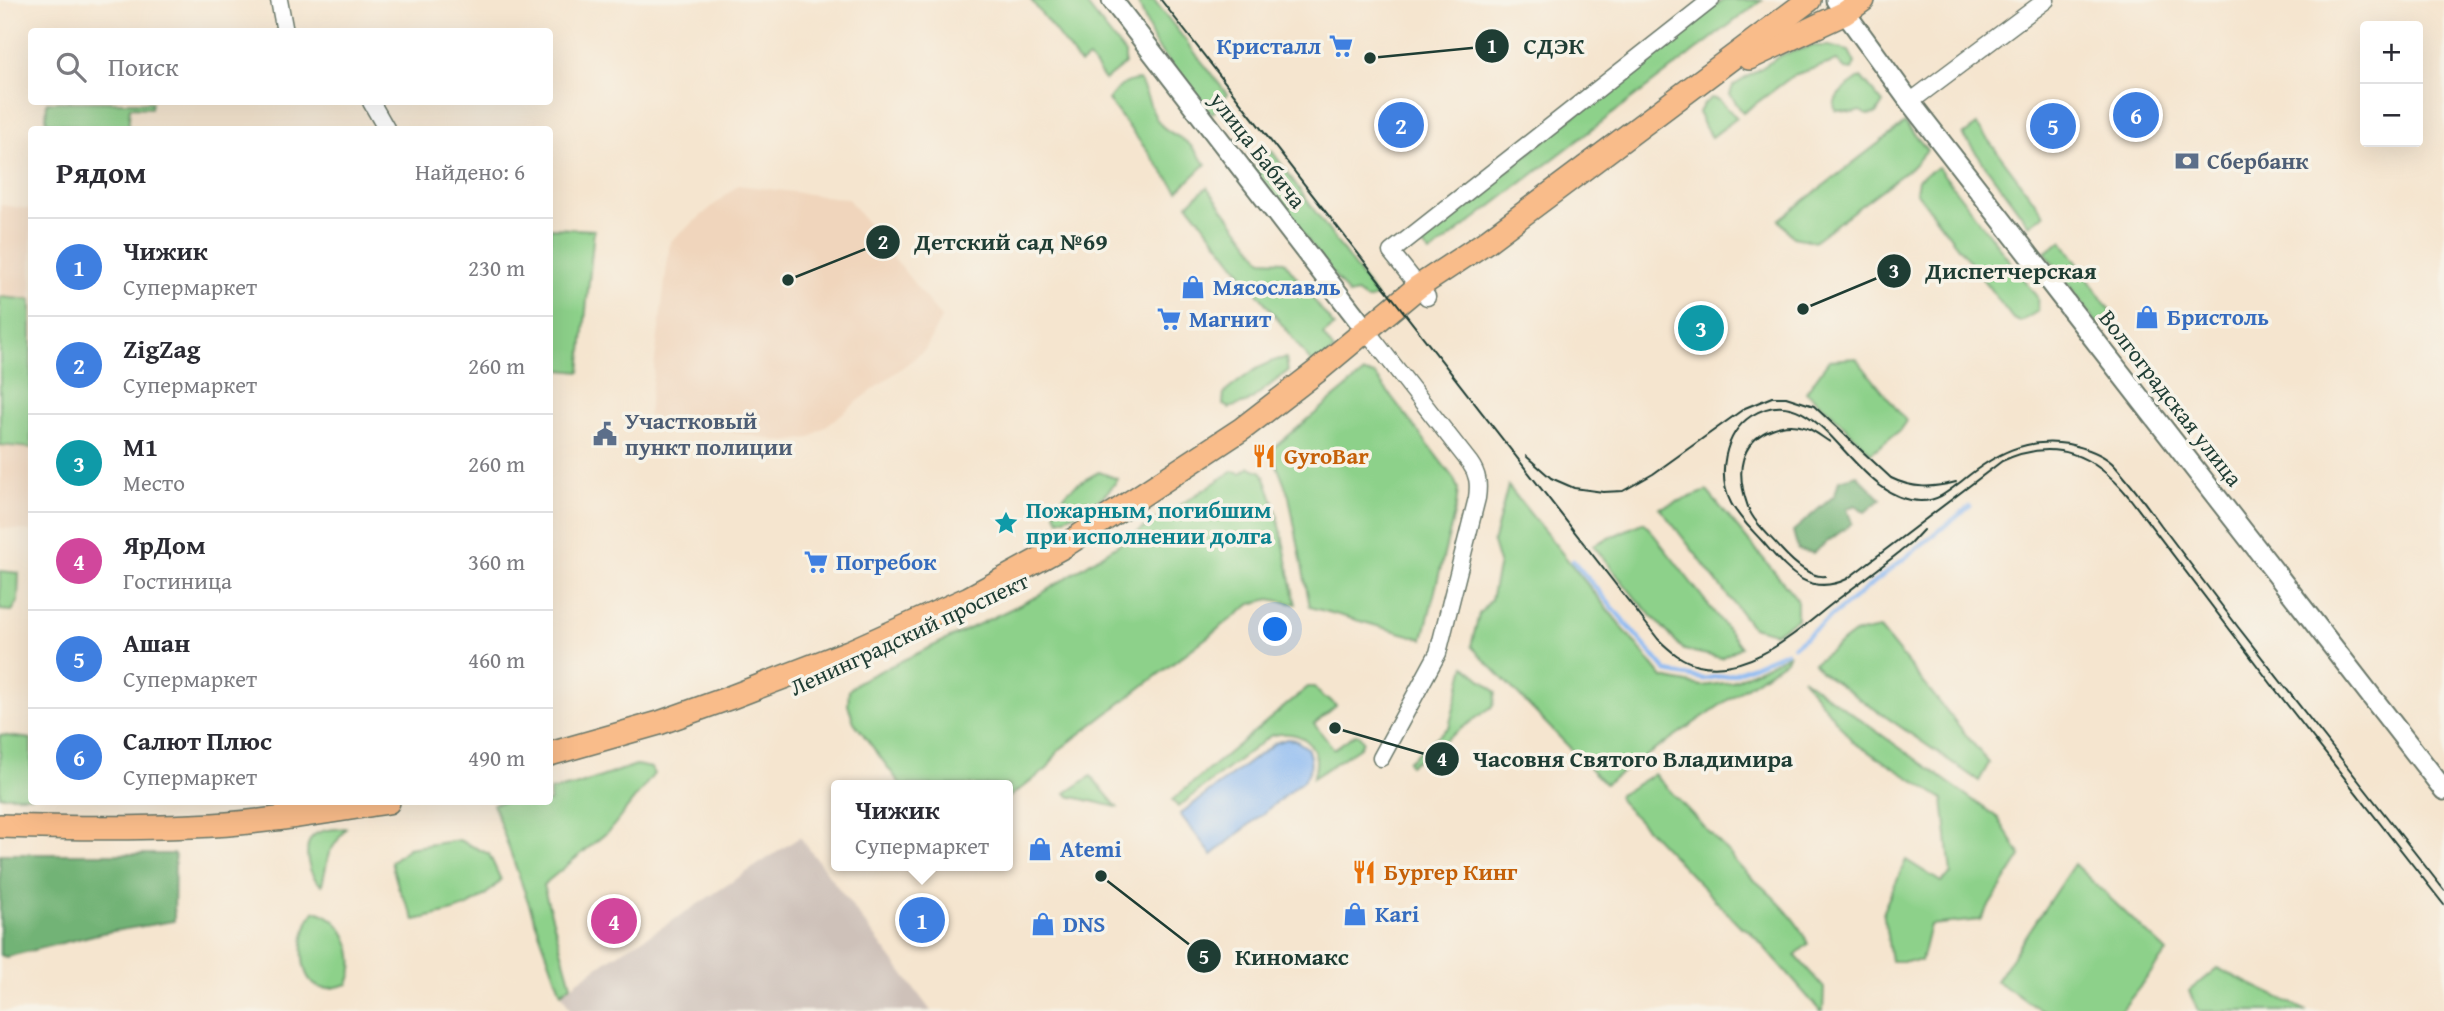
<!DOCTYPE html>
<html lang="ru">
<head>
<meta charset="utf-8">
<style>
  body { margin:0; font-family:"Gentium Book Plus",serif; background:#f2f2f3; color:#2b2b33 }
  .controls { position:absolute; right:21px; top:21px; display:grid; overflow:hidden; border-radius:7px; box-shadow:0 7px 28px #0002 }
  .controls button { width:63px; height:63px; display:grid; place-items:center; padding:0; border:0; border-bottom:2px solid #e1e1e2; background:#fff; color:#2b2b33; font:35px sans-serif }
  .you { position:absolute; left:1276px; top:630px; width:24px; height:24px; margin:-18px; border:5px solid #fff; border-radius:50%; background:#1a73e8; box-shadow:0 0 0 10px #1a73e833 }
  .badge { display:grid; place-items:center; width:46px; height:46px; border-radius:50%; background:#b45309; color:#fff; font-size:23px; font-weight:700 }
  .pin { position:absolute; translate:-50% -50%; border:4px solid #fff; box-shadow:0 2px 7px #0006 }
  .popup { position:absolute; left:831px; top:780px; width:182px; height:91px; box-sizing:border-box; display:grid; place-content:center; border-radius:7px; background:#fff; filter:drop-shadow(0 2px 5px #0005); font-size:23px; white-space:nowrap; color:#7c7c81 }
  .popup b { font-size:26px; color:#2b2b33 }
  .popup::after { content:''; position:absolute; left:50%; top:100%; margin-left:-14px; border:14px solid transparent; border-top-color:#fff }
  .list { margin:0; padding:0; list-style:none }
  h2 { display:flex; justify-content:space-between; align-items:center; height:91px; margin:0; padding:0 28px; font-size:30px }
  h2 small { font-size:23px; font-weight:400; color:#7c7c81 }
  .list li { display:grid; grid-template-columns:46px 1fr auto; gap:21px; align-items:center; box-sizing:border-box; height:98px; padding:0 28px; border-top:2px solid #e1e1e2 }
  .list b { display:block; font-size:26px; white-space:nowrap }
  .list p { margin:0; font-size:23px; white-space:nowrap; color:#7c7c81 }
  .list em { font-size:23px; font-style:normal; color:#7c7c81 }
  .icon { flex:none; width:38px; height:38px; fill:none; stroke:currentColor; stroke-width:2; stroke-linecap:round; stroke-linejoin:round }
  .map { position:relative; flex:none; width:2444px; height:1011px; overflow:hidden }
  .search { position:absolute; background:#fff; box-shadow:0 7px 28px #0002; left:28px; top:28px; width:525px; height:77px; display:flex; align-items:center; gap:18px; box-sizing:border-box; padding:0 24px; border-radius:7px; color:#7c7c81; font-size:26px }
  .panel { position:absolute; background:#fff; box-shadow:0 7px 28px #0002; left:28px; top:126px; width:525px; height:679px; border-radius:7px }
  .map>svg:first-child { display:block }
  .built { fill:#f0d5bc }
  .industrial { fill:#cec1b9 }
  .green { fill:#8dd18a; stroke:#56875f; stroke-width:2 }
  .forest { fill:#72b376; stroke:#487855; stroke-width:2 }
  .water { fill:#88b8f3; stroke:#547a94; stroke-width:2 }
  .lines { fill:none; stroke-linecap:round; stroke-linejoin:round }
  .stream { stroke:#88b8f3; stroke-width:4.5 }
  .minor-casing { stroke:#6a786a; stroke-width:19 }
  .tertiary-casing { stroke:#6a786a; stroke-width:23 }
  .primary-casing { stroke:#6a786a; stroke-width:26 }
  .minor { stroke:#fff; stroke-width:16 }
  .tertiary { stroke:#fff; stroke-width:19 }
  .primary { stroke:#f9bc8a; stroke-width:23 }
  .tram { stroke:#1f3d34; stroke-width:2 }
  .labels { text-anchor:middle; stroke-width:7; stroke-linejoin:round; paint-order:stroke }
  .shop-label { font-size:23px; font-weight:bold; fill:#366cbe; stroke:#f7f3e8; text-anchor:start }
  .street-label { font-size:23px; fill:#1f3d34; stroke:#f7f3e8 }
  .service-label { font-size:23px; font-weight:bold; fill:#4e5e75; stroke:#f7f3e8; text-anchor:start }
  .food-label { font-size:23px; font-weight:bold; fill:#c56008; stroke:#f7f3e8; text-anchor:start }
  .culture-label { font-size:23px; font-weight:bold; fill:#0d838f; stroke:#f7f3e8; text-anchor:start }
  .leader { fill:none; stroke:#1f3d34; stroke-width:2.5 }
  .callout-dot { fill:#1f3d34; stroke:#f7f3e8; stroke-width:2.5 }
  .mark-label { font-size:21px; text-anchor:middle; font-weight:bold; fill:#fff }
  .callout-label { font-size:24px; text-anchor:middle; font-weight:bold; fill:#1f3d34; stroke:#f7f3e8; stroke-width:7; stroke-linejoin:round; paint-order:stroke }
</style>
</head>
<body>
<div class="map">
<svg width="2444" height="1011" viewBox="0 0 2444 1011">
  <rect width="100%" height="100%" fill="#f7f3e8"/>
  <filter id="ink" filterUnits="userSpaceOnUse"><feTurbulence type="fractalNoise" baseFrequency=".0143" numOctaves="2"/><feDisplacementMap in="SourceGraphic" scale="14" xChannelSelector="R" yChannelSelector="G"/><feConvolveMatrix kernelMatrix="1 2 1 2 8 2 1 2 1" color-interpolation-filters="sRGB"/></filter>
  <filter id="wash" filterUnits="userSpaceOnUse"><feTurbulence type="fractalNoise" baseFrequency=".00686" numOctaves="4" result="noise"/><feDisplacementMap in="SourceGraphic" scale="28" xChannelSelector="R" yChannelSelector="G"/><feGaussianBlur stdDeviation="1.57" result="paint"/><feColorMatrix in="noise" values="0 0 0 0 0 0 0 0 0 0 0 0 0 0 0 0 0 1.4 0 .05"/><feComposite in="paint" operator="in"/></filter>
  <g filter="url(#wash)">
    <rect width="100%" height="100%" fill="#f5e5cf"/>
    <g class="built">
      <path d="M 738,185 L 848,199 L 941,318 L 925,350 L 810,438 L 786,442 L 648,416 L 670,242 Z"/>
      <path d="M 0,205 L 31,209 L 31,531 L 0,528 Z"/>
    </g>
    <path class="industrial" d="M 800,837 L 931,1011 L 571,1011 L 561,993 L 609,959 L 666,925 Z"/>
    <g class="green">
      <path d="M 1031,0 L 1083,0 L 1125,54 L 1125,64 L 1105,80 L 1089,58 L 1080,64 Z"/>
      <path d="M 1137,0 L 1154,0 L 1227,94 L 1213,113 L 1207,111 L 1155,44 Z"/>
      <path d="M 1723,0 L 1762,0 L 1430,253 L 1420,242 L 1651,53 Z"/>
      <path d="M 1811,46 L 1829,46 L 1849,51 L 1855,63 L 1852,70 L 1845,69 L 1837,61 L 1794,75 L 1743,113 L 1730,94 L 1733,86 L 1782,55 Z"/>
      <path d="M 1861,77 L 1883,103 L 1876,114 L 1867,115 L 1860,111 L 1853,113 L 1835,110 C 1831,94 1851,85 1861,77 Z"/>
      <path d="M 1139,80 C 1149,95 1149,110 1160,124 C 1168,133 1179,136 1188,143 C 1195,149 1200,158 1206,164 L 1178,191 L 1108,100 C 1116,89 1124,81 1139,80 Z"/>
      <path d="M 1711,98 L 1719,100 L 1737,118 L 1712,137 L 1702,123 L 1699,112 L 1704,104 Z"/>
      <path d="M 47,102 L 152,102 L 151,108 L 130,107 L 128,130 L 99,129 L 51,123 L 46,122 Z"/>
      <path d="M 1905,123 L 1927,150 L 1913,166 L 1814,241 L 1793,237 L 1779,220 Z"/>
      <path d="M 1977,125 L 2044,214 L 2029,225 L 1963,135 Z"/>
      <path d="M 1272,151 L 1376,297 L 1367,300 L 1357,293 L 1349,295 L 1253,168 Z"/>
      <path d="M 1938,167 L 2037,297 L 2038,311 L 2020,322 L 2013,319 L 1916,192 L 1918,179 Z"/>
      <path d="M 1207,187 L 1262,260 L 1284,261 L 1334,326 L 1323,335 L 1334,350 L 1315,367 L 1188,204 Z"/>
      <path d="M 550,228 L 594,230 L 580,372 L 550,369 Z"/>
      <path d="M 2062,241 L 2113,315 L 2097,324 L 2045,252 Z"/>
      <path d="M 0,297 L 31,300 L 31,448 L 0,445 Z"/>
      <path d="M 1286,358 L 1288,371 L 1248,402 L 1229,408 L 1223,405 L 1224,393 C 1242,379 1262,361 1286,358 Z"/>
      <path d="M 1856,358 L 1906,421 L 1899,431 L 1871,453 L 1828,410 L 1806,392 L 1829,360 Z"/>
      <path d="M 1364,373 L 1375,375 L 1454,479 L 1458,489 L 1456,506 L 1423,639 L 1310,607 L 1289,496 L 1271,450 Z"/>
      <path d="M 1250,467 L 1262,472 C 1282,513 1285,560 1296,604 L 1270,599 L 1251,604 L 1059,750 L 1047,769 L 1008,798 L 1008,785 L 901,785 L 854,722 L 848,705 L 849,690 L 859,681 L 1036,597 L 1233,471 L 1241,473 Z"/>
      <path d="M 1099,472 L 1118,479 C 1106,498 1081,513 1059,520 L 1055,513 C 1064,488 1077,484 1099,472 Z"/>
      <path d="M 1508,486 L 1663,678 L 1702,686 L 1732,682 L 1788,655 L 1786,660 L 1605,784 L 1471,646 L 1479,614 L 1491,600 L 1499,563 L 1493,543 Z"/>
      <path d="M 1707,491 L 1797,599 L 1797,619 L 1775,633 L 1752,627 L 1660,508 Z"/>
      <path d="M 1644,522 L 1741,647 L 1721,658 L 1684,650 L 1637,600 L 1593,545 Z"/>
      <path d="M 0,571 L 19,573 L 18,602 L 12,611 L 0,610 Z"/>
      <path d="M 1880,629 L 1989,763 L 1979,781 L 1821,672 L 1814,663 L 1853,634 Z"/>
      <path d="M 1465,666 L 1496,692 L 1493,706 L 1410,765 L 1408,761 L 1449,727 Z"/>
      <path d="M 1802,678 L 1998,818 L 2021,856 L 1980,920 L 1930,925 L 1921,961 L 1891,961 L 1883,911 L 1906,860 L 1941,882 L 1951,874 L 1943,799 L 1853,742 Z"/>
      <path d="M 1308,687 L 1314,687 L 1324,698 L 1329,699 L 1336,706 L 1314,724 L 1334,749 L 1355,734 L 1359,735 L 1363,741 L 1360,747 L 1313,778 C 1325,746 1301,727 1270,736 L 1178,807 L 1172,800 Z"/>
      <path d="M 0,735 L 31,739 L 31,796 L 0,796 Z"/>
      <path d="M 636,765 L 651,768 L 654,774 L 610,830 L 543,885 L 571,985 L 561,993 L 493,804 L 503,802 L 550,802 L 550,791 L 575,786 Z"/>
      <path d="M 1654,774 L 1730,854 C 1740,870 1753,878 1766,890 C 1782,905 1800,924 1808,944 L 1795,955 L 1824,988 L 1823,1011 L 1820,1011 L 1750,931 L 1741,927 L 1620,801 L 1618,796 Z"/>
      <path d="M 1091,776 L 1117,807 L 1069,796 L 1066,793 Z"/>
      <path d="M 346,828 L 329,853 L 322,885 C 309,879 301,847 313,836 C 321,829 336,829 346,828 Z"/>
      <path d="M 459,840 L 489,854 L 501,880 C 471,912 456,910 415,920 L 399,889 L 391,862 L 408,848 Z"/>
      <path d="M 2074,864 L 2167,952 L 2121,1011 L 2042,1011 L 1996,981 Z"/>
      <path d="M 315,911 C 346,919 360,955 348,984 C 340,986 329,990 321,988 C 295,981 300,925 315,911 Z"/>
      <path d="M 2217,968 L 2307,1011 L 2198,1011 L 2189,991 Z"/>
    </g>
    <g class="forest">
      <path d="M 1857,475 L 1881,499 L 1865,512 L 1855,505 L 1847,509 L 1852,523 L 1813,553 L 1798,550 L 1793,531 L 1835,495 L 1839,480 Z"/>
      <path d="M 0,854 L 175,854 L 174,921 L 102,933 L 6,957 L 0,955 Z"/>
    </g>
    <path class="water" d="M 1287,739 L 1295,740 L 1307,748 C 1312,760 1312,768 1305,779 L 1212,855 L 1180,814 L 1275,743 Z"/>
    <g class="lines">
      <g class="stream">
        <path d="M 1573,561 L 1667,672 L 1704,679 L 1734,674 L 1786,652"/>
        <path d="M 1794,646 L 1969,507"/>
      </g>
    </g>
  </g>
  <g filter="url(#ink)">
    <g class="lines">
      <g class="minor-casing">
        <g id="minor">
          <path d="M 279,0 L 285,32"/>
          <path d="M 371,102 L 387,130"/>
          <path d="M 1910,102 L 2046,0"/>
          <path d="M 1427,297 L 1391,252 L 1711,0"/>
          <path d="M 1366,330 L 1470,463 C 1478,474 1479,484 1477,498 L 1438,653 L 1381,758"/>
        </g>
      </g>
      <g class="tertiary-casing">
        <g id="tertiary">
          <path d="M 1112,0 L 1366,330"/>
          <path d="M 1836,0 L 1910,102 L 2444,790"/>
        </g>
      </g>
      <g class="primary-casing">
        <g id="primary">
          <path d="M 1749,58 L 1845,13 L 1863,0"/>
          <path d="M 550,754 L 659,723 L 729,698 L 849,652 L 969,598 L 1064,546 L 1242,429 L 1316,372 L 1418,287 L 1486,242 L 1809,0"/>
          <path d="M 0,826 C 64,828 128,829 192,826 C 258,824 323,812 388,802"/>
        </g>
      </g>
      <use href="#minor" class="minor"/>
      <use href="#tertiary" class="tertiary"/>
      <use href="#primary" class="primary"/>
      <g class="tram">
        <path d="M 1161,0 L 1658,639 C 1670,651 1682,661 1698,665 C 1751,677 1799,629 1837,600 C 1861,582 1886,563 1910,544 L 1923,530"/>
        <path d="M 1526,456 L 1551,478 L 1574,488 L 1603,492 L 1623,491 L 1653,474 L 1745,408 L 1772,397 L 1786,397 L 1814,406 L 1891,478 C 1913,489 1933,488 1956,482"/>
        <path d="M 1825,576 C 1809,578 1791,560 1781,549 C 1771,537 1753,522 1748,507 C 1743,493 1739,474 1743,460 C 1750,433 1782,419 1807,428 C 1815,431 1823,438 1830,442"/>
        <path d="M 2444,890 C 2376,802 2306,715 2238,627 C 2212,593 2187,559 2161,525 C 2146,504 2130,482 2112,463 C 2101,453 2082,447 2068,444 C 2026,437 1995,454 1963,480 C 1950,490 1939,501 1921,501 C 1851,501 1821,371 1751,416 C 1724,434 1717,476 1731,503 C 1739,518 1751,529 1762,541 C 1786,568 1807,598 1847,579 L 2002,461 C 2055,437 2094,454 2129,497 L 2278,693 L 2444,905"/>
      </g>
    </g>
  </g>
  <defs>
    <g id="supermarket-bare" transform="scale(1.89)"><path d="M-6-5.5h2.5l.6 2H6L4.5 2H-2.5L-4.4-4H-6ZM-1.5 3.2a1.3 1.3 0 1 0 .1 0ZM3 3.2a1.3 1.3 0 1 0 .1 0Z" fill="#3f7fe0" stroke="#f7f3e8" stroke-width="2.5" paint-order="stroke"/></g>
    <g id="bank-bare" transform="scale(1.89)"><path d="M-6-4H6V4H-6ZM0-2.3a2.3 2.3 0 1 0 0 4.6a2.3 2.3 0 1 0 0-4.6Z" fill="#5c6f8a" stroke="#f7f3e8" stroke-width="2.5" paint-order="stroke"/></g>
    <g id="shop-bare" transform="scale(1.89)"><path d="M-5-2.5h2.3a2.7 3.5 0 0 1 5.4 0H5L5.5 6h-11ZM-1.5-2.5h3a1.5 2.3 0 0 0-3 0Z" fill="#3f7fe0" stroke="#f7f3e8" stroke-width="2.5" paint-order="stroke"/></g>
    <g id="civic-bare" transform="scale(1.89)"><path d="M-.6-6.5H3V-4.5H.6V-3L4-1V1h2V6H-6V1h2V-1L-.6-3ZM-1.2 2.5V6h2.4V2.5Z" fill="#5c6f8a" stroke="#f7f3e8" stroke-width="2.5" paint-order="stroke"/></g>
    <g id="restaurant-bare" transform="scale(1.89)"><path d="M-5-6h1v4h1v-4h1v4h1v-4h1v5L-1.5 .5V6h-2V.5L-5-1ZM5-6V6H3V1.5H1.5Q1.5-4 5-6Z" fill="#e8710a" stroke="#f7f3e8" stroke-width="2.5" paint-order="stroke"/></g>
    <g id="sight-bare" transform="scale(1.89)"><path d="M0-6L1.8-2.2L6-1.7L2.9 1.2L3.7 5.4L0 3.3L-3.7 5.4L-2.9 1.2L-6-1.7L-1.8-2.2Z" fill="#0f9aa8" stroke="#f7f3e8" stroke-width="2.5" paint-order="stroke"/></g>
  </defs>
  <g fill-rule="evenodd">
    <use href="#supermarket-bare" x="1341" y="46"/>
    <use href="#bank-bare" x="2187" y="161"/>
    <use href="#shop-bare" x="1193" y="287"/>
    <use href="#shop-bare" x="2147" y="317"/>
    <use href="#supermarket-bare" x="1169" y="319"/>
    <use href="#civic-bare" x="605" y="434"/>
    <use href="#restaurant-bare" x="1264" y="456"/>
    <use href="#sight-bare" x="1006" y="523"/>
    <use href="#supermarket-bare" x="816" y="562"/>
    <use href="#shop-bare" x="1040" y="849"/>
    <use href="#restaurant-bare" x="1364" y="872"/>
    <use href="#shop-bare" x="1355" y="914"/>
    <use href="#shop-bare" x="1043" y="924"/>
  </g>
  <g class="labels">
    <g class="shop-label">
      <text x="1321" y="54" text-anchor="end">Кристалл</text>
      <text x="1213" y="295">Мясославль</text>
      <text x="2167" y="325">Бристоль</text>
      <text x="1189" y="327">Магнит</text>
      <text x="836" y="570">Погребок</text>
      <text x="1060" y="857">Atemi</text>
      <text x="1375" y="922">Kari</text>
      <text x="1063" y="932">DNS</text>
    </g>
    <g class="street-label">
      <text transform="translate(1258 150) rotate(52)" y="8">улица Бабича</text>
      <text transform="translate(2171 398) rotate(52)" y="8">Волгоградская улица</text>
      <text transform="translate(909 634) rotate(-25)" y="8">Ленинградский проспект</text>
    </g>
    <g class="service-label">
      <text x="2207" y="169">Сбербанк</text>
      <text x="625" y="429">Участковый<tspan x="625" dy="26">пункт полиции</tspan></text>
    </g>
    <g class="food-label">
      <text x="1284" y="464">GyroBar</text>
      <text x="1384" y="880">Бургер Кинг</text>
    </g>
    <g class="culture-label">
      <text x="1026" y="518">Пожарным, погибшим<tspan x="1026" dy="26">при исполнении долга</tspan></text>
    </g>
  </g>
  <path class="leader" d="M1370 58L1492 46M788 280L883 242M1803 309L1894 271M1335 728L1442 759M1101 876L1204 956"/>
  <g class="callout-dot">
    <circle cx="1370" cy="58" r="7"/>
    <circle cx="788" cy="280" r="7"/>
    <circle cx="1803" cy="309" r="7"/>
    <circle cx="1335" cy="728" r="7"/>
    <circle cx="1101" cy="876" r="7"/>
    <circle cx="1492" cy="46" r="18"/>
    <circle cx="883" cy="242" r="18"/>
    <circle cx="1894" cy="271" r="18"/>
    <circle cx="1442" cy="759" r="18"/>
    <circle cx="1204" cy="956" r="18"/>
  </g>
  <g class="mark-label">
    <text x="1492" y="53">1</text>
    <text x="883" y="249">2</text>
    <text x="1894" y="278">3</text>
    <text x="1442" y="766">4</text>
    <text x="1204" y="964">5</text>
  </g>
  <g class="callout-label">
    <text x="1554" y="54">СДЭК</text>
    <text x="1011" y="250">Детский сад №69</text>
    <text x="2011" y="279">Диспетчерская</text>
    <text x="1633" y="767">Часовня Святого Владимира</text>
    <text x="1292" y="965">Киномакс</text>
  </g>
</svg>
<div class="controls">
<button>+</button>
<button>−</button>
</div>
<div class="you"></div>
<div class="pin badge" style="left:922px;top:920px;background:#3f7fe0">1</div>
<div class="popup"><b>Чижик</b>Супермаркет</div>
<div class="pin badge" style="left:1401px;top:125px;background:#3f7fe0">2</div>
<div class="pin badge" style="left:1701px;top:328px;background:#0f9aa8">3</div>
<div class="pin badge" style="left:614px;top:921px;background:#d1479c">4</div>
<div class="pin badge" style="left:2053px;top:126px;background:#3f7fe0">5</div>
<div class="pin badge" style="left:2136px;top:115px;background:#3f7fe0">6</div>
<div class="search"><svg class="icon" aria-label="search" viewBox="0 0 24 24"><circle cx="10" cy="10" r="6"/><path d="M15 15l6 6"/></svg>Поиск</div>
<section class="panel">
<h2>Рядом<small>Найдено: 6</small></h2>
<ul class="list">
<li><span class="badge" style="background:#3f7fe0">1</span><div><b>Чижик</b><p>Супермаркет</p></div><em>230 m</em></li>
<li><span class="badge" style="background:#3f7fe0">2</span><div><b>ZigZag</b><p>Супермаркет</p></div><em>260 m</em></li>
<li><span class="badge" style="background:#0f9aa8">3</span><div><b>М1</b><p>Место</p></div><em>260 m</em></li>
<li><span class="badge" style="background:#d1479c">4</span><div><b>ЯрДом</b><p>Гостиница</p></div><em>360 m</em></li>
<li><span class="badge" style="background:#3f7fe0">5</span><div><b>Ашан</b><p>Супермаркет</p></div><em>460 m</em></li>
<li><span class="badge" style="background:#3f7fe0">6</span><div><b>Салют Плюс</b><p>Супермаркет</p></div><em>490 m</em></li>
</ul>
</section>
</div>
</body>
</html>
